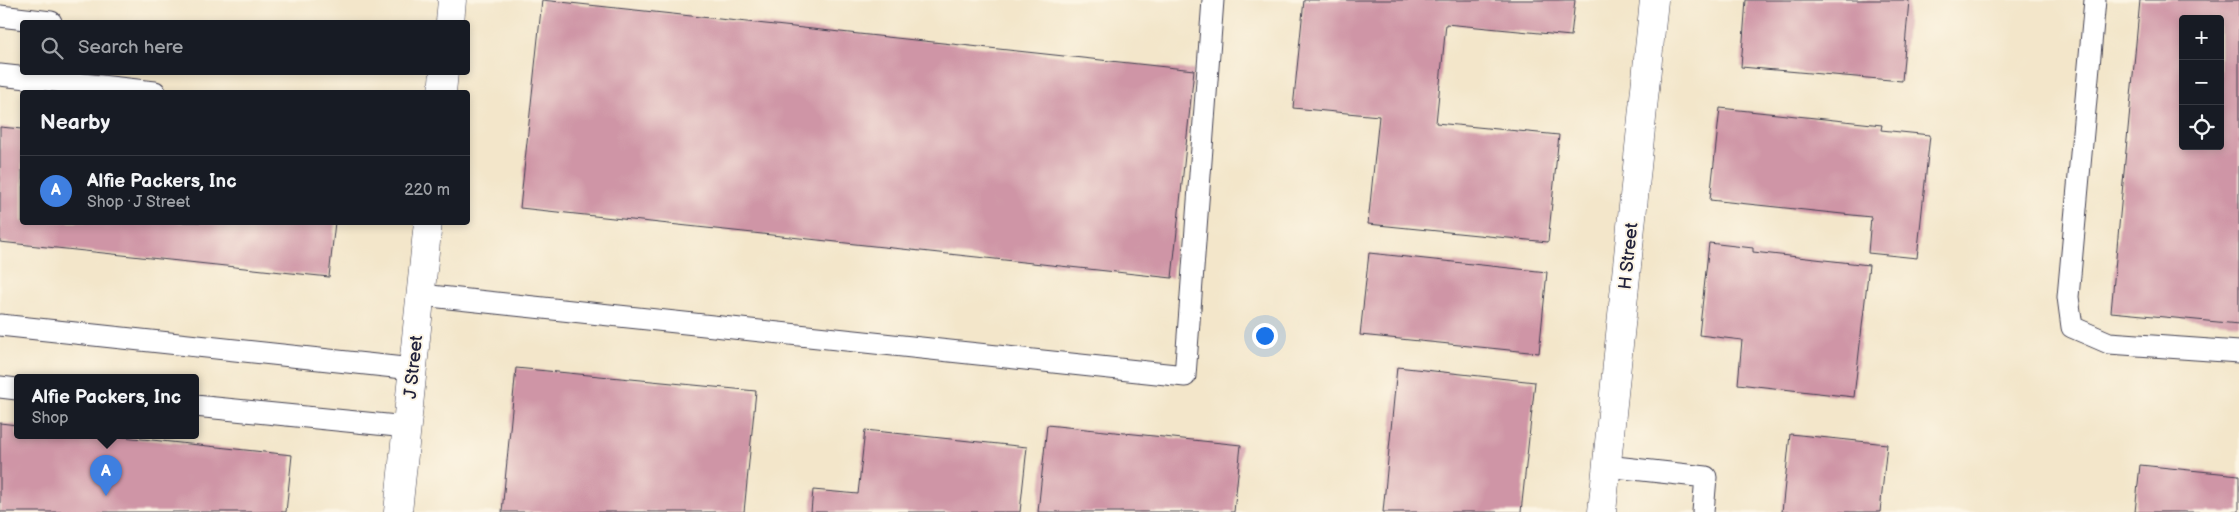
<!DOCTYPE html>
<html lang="en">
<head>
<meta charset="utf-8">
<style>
  body { margin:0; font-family:"Balsamiq Sans",sans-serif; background:#242831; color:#f1f3f6 }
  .controls { position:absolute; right:15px; top:15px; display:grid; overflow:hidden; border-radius:5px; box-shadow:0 2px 8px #0003 }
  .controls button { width:45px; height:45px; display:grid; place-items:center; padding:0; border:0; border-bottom:1px solid #363941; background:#171b24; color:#f1f3f6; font:25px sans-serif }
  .you { position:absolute; left:1264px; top:335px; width:18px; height:18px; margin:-12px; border:4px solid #fff; border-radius:50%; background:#1a73e8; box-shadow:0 0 0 8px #1a73e833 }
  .badge { display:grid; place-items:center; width:32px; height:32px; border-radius:50%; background:#ea580c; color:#fff; font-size:16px; font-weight:700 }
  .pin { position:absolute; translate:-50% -41px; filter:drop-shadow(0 1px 2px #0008) }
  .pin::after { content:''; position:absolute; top:26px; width:18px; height:15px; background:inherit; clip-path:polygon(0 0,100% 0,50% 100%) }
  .popup { position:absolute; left:14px; top:374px; width:185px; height:65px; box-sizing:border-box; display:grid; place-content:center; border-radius:5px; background:#171b24; filter:drop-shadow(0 1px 4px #0005); font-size:16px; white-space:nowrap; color:#9ea1a6 }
  .popup b { font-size:19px; color:#f1f3f6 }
  .popup::after { content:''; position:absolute; left:50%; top:100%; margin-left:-10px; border:10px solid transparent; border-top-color:#171b24 }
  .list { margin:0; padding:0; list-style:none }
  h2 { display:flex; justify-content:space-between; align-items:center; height:65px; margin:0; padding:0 20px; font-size:21px }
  h2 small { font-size:16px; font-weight:400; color:#9ea1a6 }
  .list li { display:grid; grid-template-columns:32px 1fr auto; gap:15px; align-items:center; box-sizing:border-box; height:70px; padding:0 20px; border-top:1px solid #363941 }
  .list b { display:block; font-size:19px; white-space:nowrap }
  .list p { margin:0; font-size:16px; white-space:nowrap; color:#9ea1a6 }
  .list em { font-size:16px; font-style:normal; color:#9ea1a6 }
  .icon { flex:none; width:28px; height:28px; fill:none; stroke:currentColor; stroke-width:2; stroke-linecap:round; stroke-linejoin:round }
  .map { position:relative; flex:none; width:2239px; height:512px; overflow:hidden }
  .search { position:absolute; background:#171b24; box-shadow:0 2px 8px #0003; left:20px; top:20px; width:450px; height:55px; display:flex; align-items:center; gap:12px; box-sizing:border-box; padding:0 18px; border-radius:5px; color:#9ea1a6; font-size:19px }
  .panel { position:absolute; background:#171b24; box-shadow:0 2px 8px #0003; left:20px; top:90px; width:450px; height:135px; border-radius:5px }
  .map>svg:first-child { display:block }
  .building { fill:#cf95a6; fill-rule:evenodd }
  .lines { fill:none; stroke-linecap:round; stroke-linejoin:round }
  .lane-casing { stroke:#413f50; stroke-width:23 }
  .street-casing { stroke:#413f50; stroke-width:29 }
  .lane { stroke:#fff; stroke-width:21 }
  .street { stroke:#fff; stroke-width:28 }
  .labels { text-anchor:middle; stroke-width:4; stroke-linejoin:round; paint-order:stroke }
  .street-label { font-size:18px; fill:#22223b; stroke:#fcf5e5 }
</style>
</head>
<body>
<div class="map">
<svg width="2239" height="512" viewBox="0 0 2239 512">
  <rect width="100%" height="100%" fill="#fcf5e5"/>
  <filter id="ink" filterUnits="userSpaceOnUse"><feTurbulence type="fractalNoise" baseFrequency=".02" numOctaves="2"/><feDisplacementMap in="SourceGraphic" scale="10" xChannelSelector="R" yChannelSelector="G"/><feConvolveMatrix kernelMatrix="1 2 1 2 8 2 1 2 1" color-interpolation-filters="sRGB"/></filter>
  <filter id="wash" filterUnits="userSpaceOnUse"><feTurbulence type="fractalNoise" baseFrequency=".0096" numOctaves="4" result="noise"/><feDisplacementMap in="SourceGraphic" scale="20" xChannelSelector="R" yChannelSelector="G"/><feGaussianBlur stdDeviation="1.12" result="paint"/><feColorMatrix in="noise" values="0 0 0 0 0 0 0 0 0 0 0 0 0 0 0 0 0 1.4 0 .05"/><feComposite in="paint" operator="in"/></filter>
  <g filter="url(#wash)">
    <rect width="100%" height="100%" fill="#f3e6ca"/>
    <g id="blocks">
      <g class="building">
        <path d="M 542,0 L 1194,70 L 1172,278 L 520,208 Z"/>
        <path d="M 1304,0 L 1575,0 L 1571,36 L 1446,24 L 1436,123 L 1559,135 L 1548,242 L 1368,224 L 1379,116 L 1293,108 Z"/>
        <path d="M 1746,0 L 1909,0 L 1902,81 L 1741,67 Z"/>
        <path d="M 2140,0 L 2239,0 L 2239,324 L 2111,312 ZM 2183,19 L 2220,19 L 2220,146 L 2183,146 Z"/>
        <path d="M 1720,108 L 1882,125 L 1881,130 L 1930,135 L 1917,258 L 1868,253 L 1871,217 L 1710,200 Z"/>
        <path d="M 0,127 L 22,129 L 22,222 L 335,222 L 329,277 L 0,242 Z"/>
        <path d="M 1709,243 L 1753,248 L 1753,252 L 1869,265 L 1854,397 L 1738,384 L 1742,340 L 1699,335 Z"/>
        <path d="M 1369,253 L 1547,272 L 1539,353 L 1360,335 Z"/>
        <path d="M 1397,367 L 1535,382 L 1521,512 L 1383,512 Z"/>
        <path d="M 516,368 L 756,391 L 744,512 L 502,512 Z"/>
        <path d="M 0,423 L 17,425 L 17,435 L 105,435 L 292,455 L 286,512 L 0,512 Z"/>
        <path d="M 1047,425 L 1241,445 L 1234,512 L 1038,512 Z"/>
        <path d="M 865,430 L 1027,447 L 1020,512 L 811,512 L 813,490 L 858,494 Z"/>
        <path d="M 1790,434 L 1887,444 L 1880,512 L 1782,512 Z"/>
        <path d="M 2140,465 L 2239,475 L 2239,512 L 2135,512 Z"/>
      </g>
    </g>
  </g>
  <g filter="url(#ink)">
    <use href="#blocks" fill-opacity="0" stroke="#413f50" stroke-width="1"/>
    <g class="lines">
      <g class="lane-casing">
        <g id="lane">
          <path d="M 2095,0 L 2068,297 L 2072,327 L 2109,343 L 2239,352"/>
          <path d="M 0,16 L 51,22"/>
          <path d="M 0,75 L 155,92"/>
          <path d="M 421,295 L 1185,376 L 1213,0"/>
          <path d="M 0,325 L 413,369"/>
          <path d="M 0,387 L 17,389"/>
          <path d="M 195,406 L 407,427"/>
          <path d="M 1606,466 L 1706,477 L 1703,512"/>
        </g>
      </g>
      <g class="street-casing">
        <g id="street">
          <path d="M 450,22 L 452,0"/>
          <path d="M 442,92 L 444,72"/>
          <path d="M 398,512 L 428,222"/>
          <path d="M 1602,512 L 1654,0"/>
        </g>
      </g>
      <use href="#lane" class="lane"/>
      <use href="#street" class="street"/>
    </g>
  </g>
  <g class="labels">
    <g class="street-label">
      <text transform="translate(1628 256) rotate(-84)" y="6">H Street</text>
      <text transform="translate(413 367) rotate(-84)" y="6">J Street</text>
    </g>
  </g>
</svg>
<div class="controls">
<button>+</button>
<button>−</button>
<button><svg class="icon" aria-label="locate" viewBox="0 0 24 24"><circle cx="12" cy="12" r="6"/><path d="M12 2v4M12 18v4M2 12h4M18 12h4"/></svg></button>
</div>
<div class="you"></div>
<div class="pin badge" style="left:106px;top:496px;background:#3f7fe0">A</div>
<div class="popup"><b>Alfie Packers, Inc</b>Shop</div>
<div class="search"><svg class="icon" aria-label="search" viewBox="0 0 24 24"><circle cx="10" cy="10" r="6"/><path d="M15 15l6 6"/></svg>Search here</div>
<section class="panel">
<h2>Nearby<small></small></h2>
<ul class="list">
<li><span class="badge" style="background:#3f7fe0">A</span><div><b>Alfie Packers, Inc</b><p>Shop · J Street</p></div><em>220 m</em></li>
</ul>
</section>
</div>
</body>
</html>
